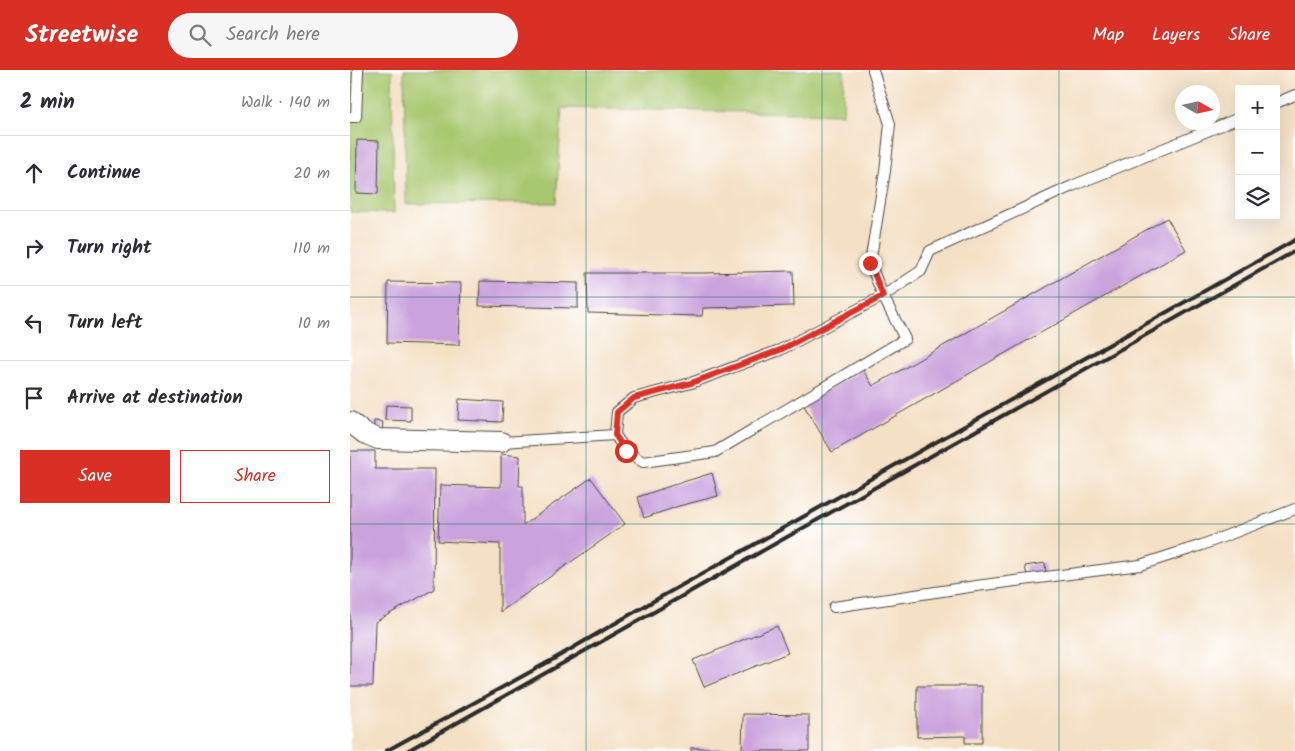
<!DOCTYPE html>
<html lang="en">
<head>
<meta charset="utf-8">
<style>
  body { margin:0; font-family:Kalam,sans-serif; background:#f7f7f7; color:#2b2b33 }
  .controls { position:absolute; right:15px; top:15px; display:grid; overflow:hidden; border-radius:0px; box-shadow:0 5px 20px #0002 }
  .controls button { width:45px; height:45px; display:grid; place-items:center; padding:0; border:0; border-bottom:1px solid #e1e1e2; background:#fff; color:#2b2b33; font:25px sans-serif }
  .compass { position:absolute; left:825px; top:15px; width:45px; height:45px; border-radius:50%; background:#fff; box-shadow:0 5px 20px #0002; rotate:99deg }
  .stop { position:absolute; width:15px; height:15px; margin:-11px; border:4px solid #d93025; border-radius:50%; background:#fff }
  .stop.end { background:#d93025; border-color:#fff; box-shadow:0 1px 5px #0008 }
  .list { margin:0; padding:0; list-style:none }
  h2 { display:flex; justify-content:space-between; align-items:center; height:65px; margin:0; padding:0 20px; font-size:21px }
  h2 small { font-size:16px; font-weight:400; color:#7c7c81 }
  .list li { display:grid; grid-template-columns:32px 1fr auto; gap:15px; align-items:center; box-sizing:border-box; height:75px; padding:0 20px; border-top:1px solid #e1e1e2 }
  .list b { display:block; font-size:19px; white-space:nowrap }
  .list em { font-size:16px; font-style:normal; color:#7c7c81 }
  .actions { display:flex; gap:10px; padding:15px 20px }
  .actions a { flex:1; padding:11px 0; border:1px solid #d93025; border-radius:0px; text-align:center; font-size:18px; color:#d93025 }
  .actions .main { background:#d93025; color:#fff }
  .icon { flex:none; width:28px; height:28px; fill:none; stroke:currentColor; stroke-width:2; stroke-linecap:round; stroke-linejoin:round }
  .map { position:relative; flex:none; width:945px; height:681px; overflow:hidden }
  header { display:flex; align-items:center; gap:30px; box-sizing:border-box; height:70px; padding:0 25px; background:#d93025; color:#fff }
  header strong { font-size:24px }
  nav { display:flex; gap:28px; margin-inline-start:auto; font-size:18px }
  .search { width:350px; height:45px; background:#f7f7f7; display:flex; align-items:center; gap:12px; box-sizing:border-box; padding:0 18px; border-radius:28px; color:#7c7c81; font-size:19px }
  main { display:flex }
  aside { flex:1; background:#fff }
  .map>svg:first-child { display:block }
  .green { fill:#a8c870; stroke:#6a7a4e }
  .building { fill:#caa3dd }
  .lines { fill:none; stroke-linecap:round; stroke-linejoin:round }
  .lane-casing { stroke:#494642; stroke-width:12 }
  .street-casing { stroke:#494642; stroke-width:22 }
  .lane { stroke:#fff; stroke-width:10 }
  .street { stroke:#fff; stroke-width:20 }
  .rail { stroke:#2b2b2b; stroke-width:4 }
  .route { stroke:#d93025; stroke-width:6 }
  .grid { fill:none; stroke:#0f766e; stroke-width:1; stroke-opacity:0.55 }
</style>
</head>
<body>
<header>
<strong>Streetwise</strong>
<div class="search"><svg class="icon" aria-label="search" viewBox="0 0 24 24"><circle cx="10" cy="10" r="6"/><path d="M15 15l6 6"/></svg>Search here</div>
<nav><a>Map</a><a>Layers</a><a>Share</a></nav>
</header>
<main>
<aside>
<h2>2 min<small>Walk · 140 m</small></h2>
<ul class="list">
<li><svg class="icon" aria-label="ahead" viewBox="0 0 24 24"><path d="M12 20V5M6 11l6-6 6 6"/></svg><div><b>Continue</b></div><em>20 m</em></li>
<li><svg class="icon" aria-label="right" viewBox="0 0 24 24"><path d="M7 20v-9h11M14 6l5 5-5 5"/></svg><div><b>Turn right</b></div><em>110 m</em></li>
<li><svg class="icon" aria-label="left" viewBox="0 0 24 24"><path d="M17 20v-9H6M10 6l-5 5 5 5"/></svg><div><b>Turn left</b></div><em>10 m</em></li>
<li><svg class="icon" aria-label="arrive" viewBox="0 0 24 24"><path d="M6 21V4h12l-3 4 3 4H6"/></svg><div><b>Arrive at destination</b></div></li>
</ul>
<div class="actions"><a class="main">Save</a><a>Share</a></div>
</aside>
<div class="map">
<svg width="945" height="681" viewBox="0 0 945 681">
  <rect width="100%" height="100%" fill="#fff"/>
  <filter id="ink" filterUnits="userSpaceOnUse"><feTurbulence type="fractalNoise" baseFrequency=".02" numOctaves="2"/><feDisplacementMap in="SourceGraphic" scale="10" xChannelSelector="R" yChannelSelector="G"/><feConvolveMatrix kernelMatrix="1 2 1 2 8 2 1 2 1" color-interpolation-filters="sRGB"/></filter>
  <filter id="wash" filterUnits="userSpaceOnUse"><feTurbulence type="fractalNoise" baseFrequency=".0096" numOctaves="4" result="noise"/><feDisplacementMap in="SourceGraphic" scale="20" xChannelSelector="R" yChannelSelector="G"/><feGaussianBlur stdDeviation="1.12" result="paint"/><feColorMatrix in="noise" values="0 0 0 0 0 0 0 0 0 0 0 0 0 0 0 0 0 1.4 0 .05"/><feComposite in="paint" operator="in"/></filter>
  <g filter="url(#wash)">
    <rect width="100%" height="100%" fill="#f4e0c5"/>
    <g class="green">
      <path d="M 0,0 L 42,0 L 44,143 L 0,142 Z"/>
      <path d="M 54,0 L 494,0 L 493,44 L 212,38 L 206,133 L 56,134 Z"/>
    </g>
    <g id="blocks">
      <g class="building">
        <path d="M 7,70 L 29,71 L 28,124 L 6,123 Z"/>
        <path d="M 817,148 L 836,180 L 482,382 L 453,334 L 513,300 L 523,316 Z"/>
        <path d="M 443,201 L 444,236 L 353,238 L 352,246 L 238,243 L 237,203 L 353,203 Z"/>
        <path d="M 130,211 L 228,213 L 228,238 L 129,236 Z"/>
        <path d="M 38,212 L 111,213 L 109,275 L 37,273 Z"/>
        <path d="M 109,329 L 153,332 L 152,352 L 108,350 Z"/>
        <path d="M 36,335 L 61,336 L 61,351 L 35,350 Z"/>
        <path d="M 24,351 L 33,352 L 32,361 L 24,360 Z"/>
        <path d="M 0,381 L 25,381 L 25,399 L 85,399 L 84,519 L 25,552 L 23,616 L 0,616 Z"/>
        <path d="M 151,384 L 170,386 L 169,416 L 173,416 L 173,455 L 241,408 L 275,454 L 150,542 L 150,474 L 88,471 L 90,415 L 151,417 Z"/>
        <path d="M 362,403 L 368,426 L 329,436 L 294,448 L 288,427 L 317,417 Z"/>
        <path d="M 695,493 L 696,503 L 677,506 L 675,496 Z"/>
        <path d="M 427,556 L 438,583 L 354,617 L 343,590 Z"/>
        <path d="M 567,616 L 632,616 L 632,673 L 615,673 L 615,666 L 567,667 Z"/>
        <path d="M 393,644 L 459,645 L 459,681 L 392,681 Z"/>
        <rect x="341" y="678" width="33" height="3"/>
      </g>
    </g>
  </g>
  <g filter="url(#ink)">
    <use href="#blocks" fill-opacity="0" stroke="#494642" stroke-width="1"/>
    <g class="lines">
      <g class="lane-casing">
        <g id="lane">
          <path d="M 926,33 L 945,25"/>
          <path d="M 0,47 L 6,47 L 8,0"/>
          <path d="M 265,365 L 267,342 L 284,328 L 341,313 L 430,280 L 533,226 L 520,193 L 535,101 L 540,54 L 523,0"/>
          <path d="M 151,372 L 265,365 L 276,381 L 293,392 L 365,382 L 555,269 L 533,226 L 571,201 L 580,181 L 722,116 L 889,48"/>
          <path d="M 484,537 L 626,516 L 790,495 L 852,475 L 945,439"/>
        </g>
      </g>
      <g class="street-casing">
        <path id="street" d="M 0,352 L 14,363 L 28,369 L 151,372"/>
      </g>
      <use href="#lane" class="lane"/>
      <use href="#street" class="street"/>
      <g class="rail">
        <path d="M 36,681 L 202,590 L 300,533 L 945,170"/>
        <path d="M 57,681 L 945,181"/>
      </g>
    </g>
  </g>
  <g class="lines" filter="url(#ink)">
    <path class="route" d="M 276,381 L 265,365 L 267,342 L 284,328 L 341,313 L 430,280 L 533,226 L 520,193"/>
  </g>
  <path class="grid" d="M 236,0 L 236,681M 472,0 L 472,681M 709,0 L 709,681M 0,227 L 945,227M 0,454 L 945,454"/>
</svg>
<div class="controls">
<button>+</button>
<button>−</button>
<button><svg class="icon" aria-label="layers" viewBox="0 0 24 24"><path d="M12 4l9 5-9 5-9-5zM3 14l9 5 9-5"/></svg></button>
</div>
<svg class="compass" viewBox="-18 -18 36 36"><path d="M0-13l5 13h-10z" fill="#e53935"/><path d="M0 13l5-13h-10z" fill="#7c7c81"/></svg>
<div class="stop" style="left:276px;top:381px"></div>
<div class="stop end" style="left:520px;top:193px"></div>
</div>
</main>
</body>
</html>
